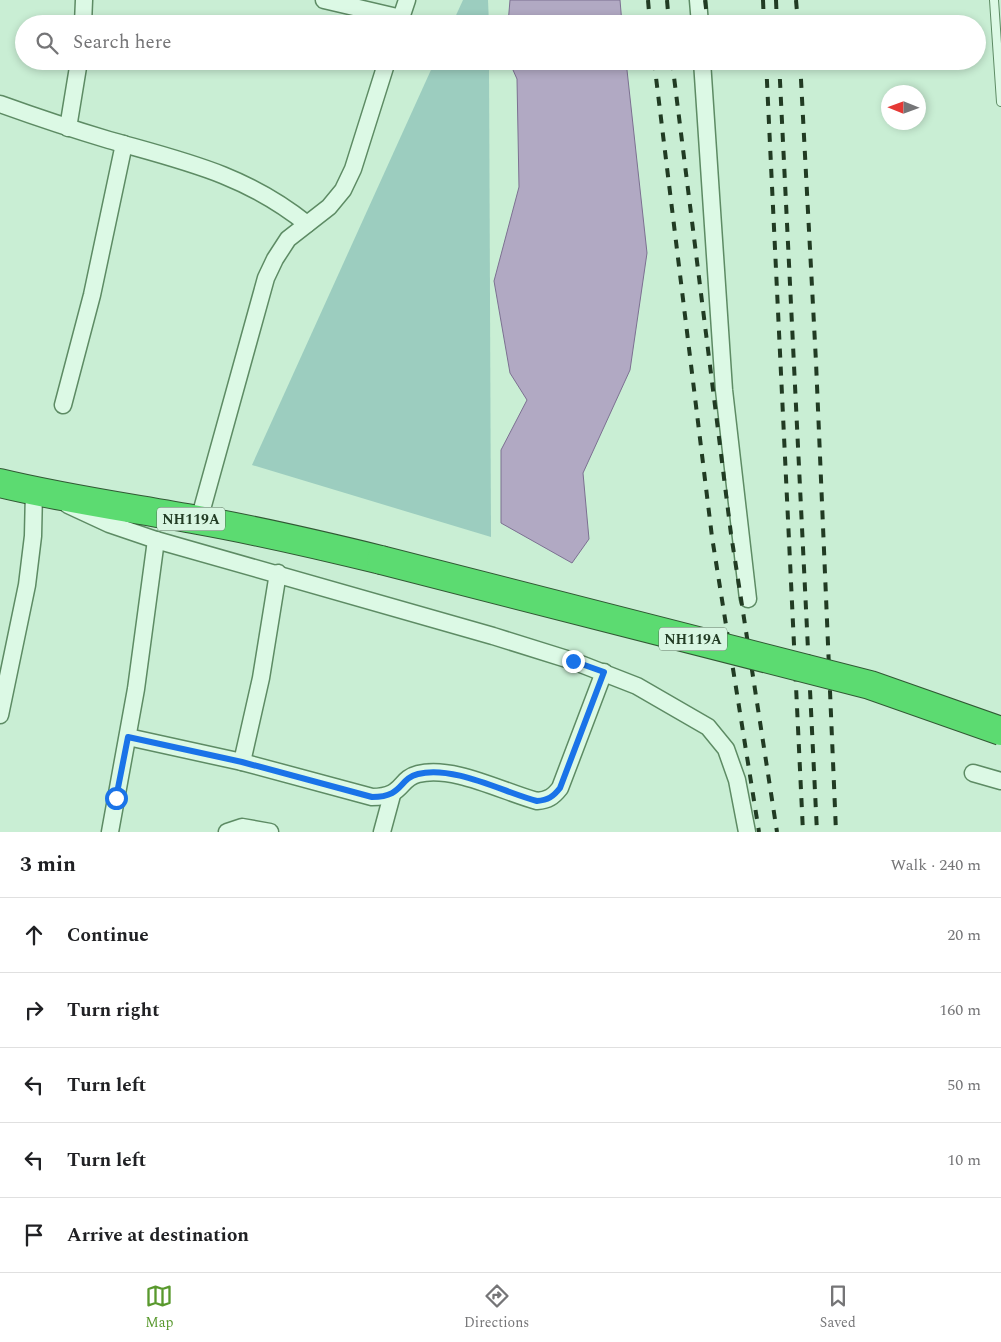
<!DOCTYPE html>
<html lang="en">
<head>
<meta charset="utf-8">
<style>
	body { margin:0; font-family:Spectral,serif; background:#f2f2f2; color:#202124 }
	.compass { position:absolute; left:881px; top:85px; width:45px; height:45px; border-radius:50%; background:#fff; box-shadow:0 2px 8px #0003; rotate:271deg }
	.stop { position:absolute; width:15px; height:15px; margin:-11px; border:4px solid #1a73e8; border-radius:50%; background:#fff }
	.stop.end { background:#1a73e8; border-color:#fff; box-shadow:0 1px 5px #0008 }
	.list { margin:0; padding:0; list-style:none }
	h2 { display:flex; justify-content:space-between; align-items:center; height:65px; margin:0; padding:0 20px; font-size:21px }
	h2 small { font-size:16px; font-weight:400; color:#757577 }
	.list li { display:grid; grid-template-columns:32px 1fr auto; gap:15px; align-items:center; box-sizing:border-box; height:75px; padding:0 20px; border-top:1px solid #e0e0e0 }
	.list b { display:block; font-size:19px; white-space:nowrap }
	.list em { font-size:16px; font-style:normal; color:#757577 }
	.icon { flex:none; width:28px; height:28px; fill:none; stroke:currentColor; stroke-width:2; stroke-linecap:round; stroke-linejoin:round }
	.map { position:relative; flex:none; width:1001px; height:832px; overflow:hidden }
	.search { position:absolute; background:#fff; box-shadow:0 2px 8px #0003; left:15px; right:15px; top:15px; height:55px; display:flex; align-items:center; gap:12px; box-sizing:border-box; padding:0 18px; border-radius:28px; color:#757577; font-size:19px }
	.sheet { height:440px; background:#fff }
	nav { display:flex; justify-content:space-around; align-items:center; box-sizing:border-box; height:70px; border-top:1px solid #e0e0e0; background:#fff; font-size:14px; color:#757577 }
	nav a { display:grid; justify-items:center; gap:2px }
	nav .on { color:#59992e }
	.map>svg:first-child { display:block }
	.park { fill:#9ccdbf }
	.water { fill:#b1a9c3; stroke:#7c7091 }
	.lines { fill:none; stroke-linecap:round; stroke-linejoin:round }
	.lane-casing { stroke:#5d8b64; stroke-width:10 }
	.street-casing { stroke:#5d8b64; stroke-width:19 }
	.highway-casing { stroke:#315934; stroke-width:30 }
	.lane { stroke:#dcf9e5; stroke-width:8 }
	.street { stroke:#dcf9e5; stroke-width:16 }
	.highway { stroke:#5cdb71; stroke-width:28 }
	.rail { stroke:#213b23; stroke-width:4; stroke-dasharray:9 9; stroke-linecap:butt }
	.highway-bridge-casing { stroke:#315934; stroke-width:30; stroke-linecap:butt }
	.highway-bridge { stroke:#5cdb71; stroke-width:28 }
	.route { stroke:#1a73e8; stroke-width:6 }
	.labels { text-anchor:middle; stroke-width:4; stroke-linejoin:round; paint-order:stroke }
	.shield { fill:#d8f6e2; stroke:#58735c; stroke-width:1 }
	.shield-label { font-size:14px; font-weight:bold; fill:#213b23 }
</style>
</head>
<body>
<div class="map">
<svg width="1001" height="832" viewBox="0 0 1001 832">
	<rect width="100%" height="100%" fill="#c9eed4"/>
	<!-- park -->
	<g class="park">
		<polygon points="463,0 488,0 489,24 452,24"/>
		<polygon points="435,61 489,61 491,537 252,465"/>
	</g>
	<!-- water -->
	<g class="water">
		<polygon points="510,0 620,0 622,24 508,24"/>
		<polygon points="509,61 626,61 647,253 630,370 583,473 589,539 572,563 501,523 501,450 527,400 510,373 494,281 519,187 517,79"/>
	</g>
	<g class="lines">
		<!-- lane casing -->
		<g class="lane-casing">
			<polyline id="lane" points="994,0 1001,102"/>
		</g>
		<!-- street casing -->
		<g class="street-casing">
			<g id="street">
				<polyline points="324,0 401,18"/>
				<polyline points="698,0 700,24"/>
				<polyline points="83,24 84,0"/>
				<polyline points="399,24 407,0"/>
				<polyline points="702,61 724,390 748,599"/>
				<path d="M0,104C36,117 72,129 109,140C183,161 245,174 307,224"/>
				<polyline points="68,128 79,61"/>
				<polyline points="63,405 92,295 124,144"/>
				<polyline points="68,505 109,524 156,540 493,636 573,661 637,686 708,727 726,749 737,780 747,832"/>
				<polyline points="199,520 266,278 275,259 288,239 329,207 343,190 353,169 387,61"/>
				<polyline points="0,715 27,585 33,536 34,491"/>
				<path d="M128,737L242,762L372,797C404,797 398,779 418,774C453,765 503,792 537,801C548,800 553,797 560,788L604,672"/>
				<polyline points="242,762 261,678 278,573"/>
				<polyline points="973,773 1001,781"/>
				<polyline points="110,832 136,689 156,540"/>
				<polyline points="227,832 242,827 270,832"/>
				<polyline points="382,832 392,795"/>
			</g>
		</g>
		<!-- highway casing -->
		<g class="highway-casing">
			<path id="highway" d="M0,483C66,499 132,508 198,520C259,531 320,545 381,560"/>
		</g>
		<!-- lane -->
		<use href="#lane" class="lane"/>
		<!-- street -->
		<use href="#street" class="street"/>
		<!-- highway -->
		<use href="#highway" class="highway"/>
		<!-- rail -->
		<g class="rail">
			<polyline points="648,0 650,24"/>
			<polyline points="667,0 669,24"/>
			<polyline points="705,0 708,24"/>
			<polyline points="763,0 764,24"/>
			<polyline points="776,0 777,24"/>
			<polyline points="796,0 798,24"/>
			<polyline points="654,61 712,537 759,832"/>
			<polyline points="672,61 731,534 777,832"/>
			<polyline points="714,61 715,67"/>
			<polyline points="766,61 803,832"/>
			<polyline points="779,61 817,832"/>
			<polyline points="800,61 816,362 836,832"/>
		</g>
		<!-- highway-bridge casing -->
		<g class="highway-bridge-casing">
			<polyline id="highway-bridge" points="381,560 870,685 1001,731"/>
		</g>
		<!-- highway-bridge -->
		<use href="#highway-bridge" class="highway-bridge"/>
	</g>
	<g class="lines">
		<!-- route -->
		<path class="route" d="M116,798L128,737L242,762L372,797C404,797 398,779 418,774C453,765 503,792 537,801C548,800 553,797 560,788L604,672L573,661"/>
	</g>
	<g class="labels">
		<!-- shield labels -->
		<g class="shield">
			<rect x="157" y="507.5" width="68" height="23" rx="4"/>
			<rect x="659" y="627.5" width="68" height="23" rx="4"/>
		</g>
		<g class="shield-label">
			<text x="191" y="524">NH119A</text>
			<text x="693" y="644">NH119A</text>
		</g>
	</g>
</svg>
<svg class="compass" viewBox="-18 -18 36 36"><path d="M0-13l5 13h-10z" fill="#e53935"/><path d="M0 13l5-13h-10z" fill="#757577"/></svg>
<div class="stop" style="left:116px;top:798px"></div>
<div class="stop end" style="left:573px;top:661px"></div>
<div class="search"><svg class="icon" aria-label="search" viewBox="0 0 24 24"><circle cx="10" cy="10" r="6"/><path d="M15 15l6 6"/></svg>Search here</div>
</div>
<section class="sheet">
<h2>3 min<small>Walk · 240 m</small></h2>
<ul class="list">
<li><svg class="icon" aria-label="ahead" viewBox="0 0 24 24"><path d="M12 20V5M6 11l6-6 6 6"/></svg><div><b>Continue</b></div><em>20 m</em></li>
<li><svg class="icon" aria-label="right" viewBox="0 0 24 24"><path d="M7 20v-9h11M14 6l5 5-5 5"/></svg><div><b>Turn right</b></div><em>160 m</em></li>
<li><svg class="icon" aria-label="left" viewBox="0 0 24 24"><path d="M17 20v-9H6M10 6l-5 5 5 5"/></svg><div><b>Turn left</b></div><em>50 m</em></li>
<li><svg class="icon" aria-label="left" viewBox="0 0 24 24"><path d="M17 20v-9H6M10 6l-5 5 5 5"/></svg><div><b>Turn left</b></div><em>10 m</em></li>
<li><svg class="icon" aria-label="arrive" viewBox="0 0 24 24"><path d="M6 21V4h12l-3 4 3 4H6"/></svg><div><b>Arrive at destination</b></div></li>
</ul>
</section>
<nav>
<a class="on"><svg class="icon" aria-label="map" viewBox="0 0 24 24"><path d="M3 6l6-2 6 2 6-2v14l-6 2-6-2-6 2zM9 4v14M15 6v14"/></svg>Map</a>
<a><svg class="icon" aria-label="directions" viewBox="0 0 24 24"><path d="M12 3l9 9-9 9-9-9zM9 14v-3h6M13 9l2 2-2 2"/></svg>Directions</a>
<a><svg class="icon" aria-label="saved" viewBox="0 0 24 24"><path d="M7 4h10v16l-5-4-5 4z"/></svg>Saved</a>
</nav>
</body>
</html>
